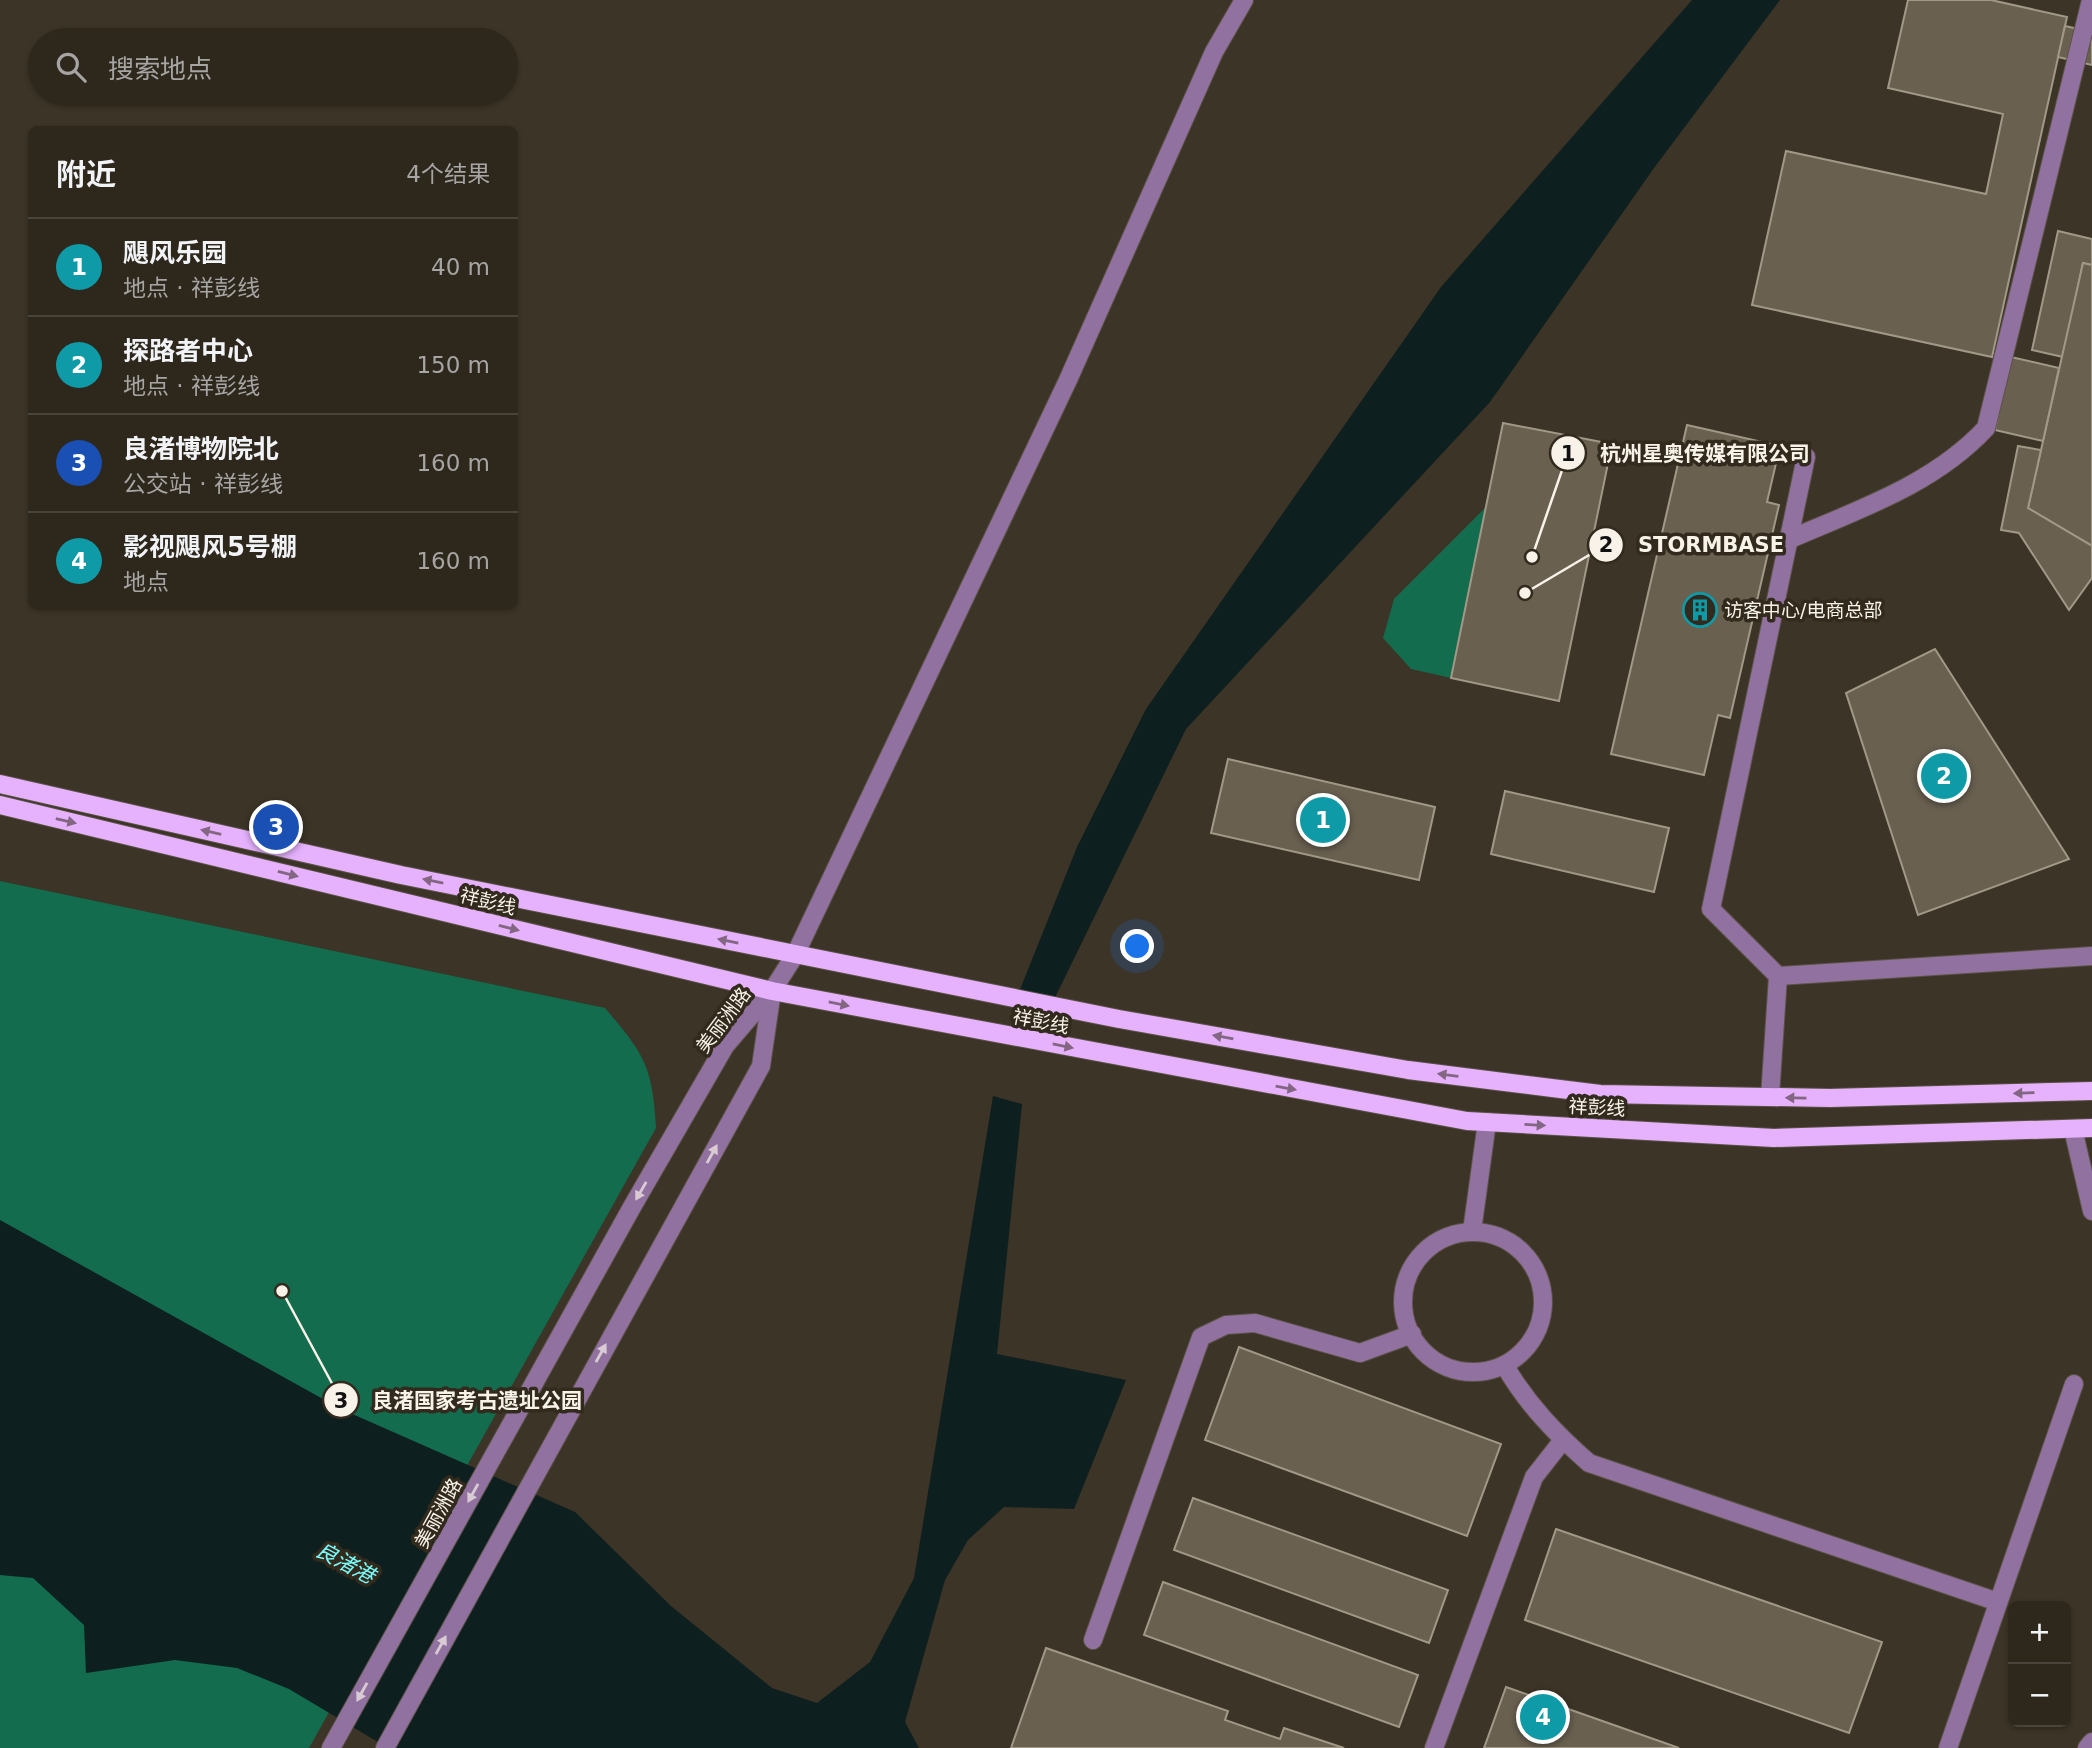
<!DOCTYPE html>
<html lang="zh">
<head>
<meta charset="utf-8">
<style>
	body { margin:0; font-family:"DejaVu Sans","Noto Sans SC",sans-serif; background:#393329; color:#f1f3f6 }
	.controls { position:absolute; right:21px; bottom:21px; display:grid; overflow:hidden; border-radius:10px; box-shadow:0 2px 5px #0004 }
	.controls button { width:63px; height:63px; display:grid; place-items:center; padding:0; border:0; border-bottom:2px solid #48443b; background:#2d271c; color:#f1f3f6; font:35px sans-serif }
	.you { position:absolute; left:1138px; top:947px; width:24px; height:24px; margin:-18px; border:5px solid #fff; border-radius:50%; background:#1a73e8; box-shadow:0 0 0 10px #1a73e833 }
	.badge { display:grid; place-items:center; width:46px; height:46px; border-radius:50%; background:#db2777; color:#fff; font-size:23px; font-weight:700 }
	.pin { position:absolute; translate:-50% -50%; border:4px solid #fff; box-shadow:0 2px 7px #0006 }
	.list { margin:0; padding:0; list-style:none }
	h2 { display:flex; justify-content:space-between; align-items:center; height:91px; margin:0; padding:0 28px; font-size:30px }
	h2 small { font-size:23px; font-weight:400; color:#a7a5a3 }
	.list li { display:grid; grid-template-columns:46px 1fr auto; gap:21px; align-items:center; box-sizing:border-box; height:98px; padding:0 28px; border-top:2px solid #48443b }
	.list b { display:block; font-size:26px; white-space:nowrap }
	.list p { margin:0; font-size:23px; white-space:nowrap; color:#a7a5a3 }
	.list em { font-size:23px; font-style:normal; color:#a7a5a3 }
	.icon { flex:none; width:38px; height:38px; fill:none; stroke:currentColor; stroke-width:2; stroke-linecap:round; stroke-linejoin:round }
	.map { position:relative; flex:none; width:2092px; height:1748px; overflow:hidden }
	.search { position:absolute; background:#2d271c; box-shadow:0 2px 5px #0004; left:28px; top:28px; width:490px; height:77px; display:flex; align-items:center; gap:18px; box-sizing:border-box; padding:0 24px; border-radius:38px; color:#a7a5a3; font-size:26px }
	.panel { position:absolute; background:#2d271c; box-shadow:0 2px 5px #0004; left:28px; top:126px; width:490px; height:483px; border-radius:10px }
	.map>svg:first-child { display:block }
	.green { fill:#136c4d }
	.water { fill:#0e1f1f }
	.building { fill:#696050; stroke:#a29887; stroke-width:2 }
	.lines { fill:none; stroke-linecap:round; stroke-linejoin:round }
	.minor-casing { stroke:#5a5245; stroke-width:20 }
	.major-casing { stroke:#5a5245; stroke-width:20 }
	.minor { stroke:#9171a0; stroke-width:18 }
	.major { stroke:#e6b2fe; stroke-width:18 }
	.oneway { fill:#836782 }
	.oneway2 { fill:#d9cbd3 }
	.labels { text-anchor:middle; stroke-width:7; stroke-linejoin:round; paint-order:stroke }
	.poi-label { font-size:19px; fill:#f8f2e9; stroke:#322a1c; text-anchor:start }
	.street-label { font-size:19px; fill:#f8f2e9; stroke:#322a1c }
	.water-label { font-size:21px; font-style:italic; fill:#7afcfc; stroke:#322a1c }
	.leader { fill:none; stroke:#f8f2e9; stroke-width:2.5 }
	.callout-dot { fill:#f8f2e9; stroke:#322a1c; stroke-width:2.5 }
	.mark-label { font-size:21px; text-anchor:middle; font-weight:bold; fill:#111 }
	.callout-label { font-size:21px; text-anchor:middle; font-weight:bold; fill:#f8f2e9; stroke:#322a1c; stroke-width:7; stroke-linejoin:round; paint-order:stroke }
</style>
</head>
<body>
<div class="map">
<svg width="2092" height="1748" viewBox="0 0 2092 1748">
	<rect width="100%" height="100%" fill="#3c3426"/>
	<!-- green -->
	<g class="green">
		<polygon points="1486,507 1451,678 1411,669 1383,638 1394,599"/>
		<path d="M0,881L605,1008C645,1055 652,1066 656,1128L309,1748H0Z"/>
	</g>
	<!-- water -->
	<g class="water">
		<polygon points="1692,0 1780,0 1654,168 1490,402 1186,729 1048,1012 1015,1002 1077,847 1146,709 1441,287"/>
		<polygon points="993,1096 1022,1104 997,1354 1126,1380 1074,1509 1004,1507 968,1540 945,1580 905,1722 919,1748 388,1748 289,1689 237,1668 175,1660 86,1673 84,1625 33,1578 0,1575 0,1220 341,1409 575,1512 671,1606 772,1688 817,1703 870,1662 914,1578"/>
	</g>
	<!-- building -->
	<g class="building">
		<polygon points="1908,0 1991,0 2067,17 1992,357 1752,305 1786,151 1986,194 2003,114 1888,88"/>
		<polygon points="2065,26 2092,32 2092,65 2058,57"/>
		<polygon points="2058,231 2092,239 2092,265 2083,263 2063,357 2032,350"/>
		<polygon points="2083,263 2092,265 2092,546 2028,508"/>
		<polygon points="2011,357 2059,368 2043,441 1995,430"/>
		<polygon points="1503,423 1612,444 1559,701 1451,678"/>
		<polygon points="1687,425 1780,446 1767,502 1779,505 1730,718 1718,715 1704,775 1611,754"/>
		<polygon points="2018,446 2041,450 2028,508 2092,546 2092,578 2069,610 2019,533 2001,530"/>
		<polygon points="1935,649 2069,859 1918,915 1846,693"/>
		<polygon points="1228,759 1435,807 1419,880 1211,833"/>
		<polygon points="1505,791 1669,828 1654,892 1491,854"/>
		<polygon points="1239,1347 1501,1444 1467,1536 1205,1440"/>
		<polygon points="1193,1498 1448,1590 1429,1643 1174,1550"/>
		<polygon points="1556,1529 1882,1642 1849,1733 1525,1620"/>
		<polygon points="1163,1582 1418,1675 1399,1727 1144,1635"/>
		<polygon points="1046,1648 1228,1711 1225,1720 1280,1739 1284,1728 1344,1748 1011,1748"/>
		<polygon points="1506,1687 1679,1748 1484,1748"/>
	</g>
	<g class="lines">
		<!-- minor casing -->
		<g class="minor-casing">
			<g id="minor">
				<polyline points="1806,457 1711,909 1778,976 2092,956"/>
				<path d="M1788,540C1857,510 1933,485 1986,428L2091,0"/>
				<polyline points="1770,1097 1778,976"/>
				<polyline points="2073,1129 2092,1211"/>
				<polyline points="1472,1231 1487,1122"/>
				<circle cx="1473" cy="1302" r="70"/>
				<path d="M1505,1366C1527,1404 1556,1434 1589,1463L1998,1602"/>
				<polyline points="1093,1640 1201,1337 1226,1325 1255,1323 1360,1353 1412,1334"/>
				<polyline points="331,1748 632,1207 725,1046 772,991 795,955 1068,380 1214,52 1244,0"/>
				<polyline points="385,1748 761,1066 772,991"/>
				<polyline points="1434,1748 1534,1477 1563,1440"/>
				<polyline points="1948,1748 2074,1384"/>
				<polyline points="2087,1748 2092,1742"/>
			</g>
		</g>
		<!-- major casing -->
		<g class="major-casing">
			<g id="major">
				<polyline points="0,784 401,875 1119,1019 1408,1070 1600,1094 1830,1098 2092,1091"/>
				<polyline points="0,805 772,991 1467,1121 1774,1138 2092,1128"/>
			</g>
		</g>
		<!-- minor -->
		<use href="#minor" class="minor"/>
		<!-- major -->
		<use href="#major" class="major"/>
	</g>
	<!-- one-way arrows -->
	<defs><path id="oneway-solid" d="M-6-.8H1V-3.2L6.5 0L1 3.2V.8H-6Z" transform="scale(1.75)"/></defs>
	<g class="oneway">
		<use href="#oneway-solid" transform="translate(66 821) rotate(13)"/>
		<use href="#oneway-solid" transform="translate(211 832) rotate(-167)"/>
		<use href="#oneway-solid" transform="translate(288 874) rotate(14)"/>
		<use href="#oneway-solid" transform="translate(433 881) rotate(-169)"/>
		<use href="#oneway-solid" transform="translate(509 928) rotate(14)"/>
		<use href="#oneway-solid" transform="translate(728 941) rotate(-169)"/>
		<use href="#oneway-solid" transform="translate(839 1004) rotate(11)"/>
		<use href="#oneway-solid" transform="translate(1223 1037) rotate(-170)"/>
		<use href="#oneway-solid" transform="translate(1063 1046) rotate(11)"/>
		<use href="#oneway-solid" transform="translate(1448 1075) rotate(-173)"/>
		<use href="#oneway-solid" transform="translate(1286 1088) rotate(10)"/>
		<use href="#oneway-solid" transform="translate(2024 1093) rotate(178)"/>
		<use href="#oneway-solid" transform="translate(1796 1098) rotate(-179)"/>
		<use href="#oneway-solid" transform="translate(1535 1125) rotate(3)"/>
	</g>
	<g class="oneway2">
		<use href="#oneway-solid" transform="translate(712 1154) rotate(-61)"/>
		<use href="#oneway-solid" transform="translate(641 1191) rotate(120)"/>
		<use href="#oneway-solid" transform="translate(601 1353) rotate(-61)"/>
		<use href="#oneway-solid" transform="translate(473 1493) rotate(119)"/>
		<use href="#oneway-solid" transform="translate(441 1645) rotate(-61)"/>
		<use href="#oneway-solid" transform="translate(362 1692) rotate(119)"/>
	</g>
	<!-- icons -->
	<defs>
		<g id="building-ring" transform="scale(1.75)"><circle r="9.5" fill="#322a1c" stroke="#0f9aa8" stroke-width="1.5"/><path d="M-4-6H4V6H1V3H-1V6H-4ZM-2.5-4.3h1.7v1.8h-1.7ZM.8-4.3h1.7v1.8H.8ZM-2.5-1h1.7V.8h-1.7ZM.8-1h1.7V.8H.8Z" fill="#0f9aa8"/></g>
	</defs>
	<g fill-rule="evenodd">
		<use href="#building-ring" x="1700" y="610"/>
	</g>
	<g class="labels">
		<!-- poi labels -->
		<g class="poi-label">
			<text x="1724" y="617">访客中心/电商总部</text>
		</g>
		<!-- street labels -->
		<g class="street-label">
			<text transform="translate(488 901) rotate(14)" y="7">祥彭线</text>
			<text transform="translate(723 1020) rotate(-53)" y="7">美丽洲路</text>
			<text transform="translate(1041 1021) rotate(11)" y="7">祥彭线</text>
			<text transform="translate(1597 1107) rotate(3)" y="7">祥彭线</text>
			<text transform="translate(438 1513) rotate(-61)" y="7">美丽洲路</text>
		</g>
		<!-- water labels -->
		<g class="water-label">
			<text transform="translate(345 1563) rotate(28)" y="7">良渚港</text>
		</g>
	</g>
	<!-- callouts -->
	<path class="leader" d="M1532 557L1568 453M1525 593L1606 545M282 1291L341 1400"/>
	<g class="callout-dot">
		<circle cx="1532" cy="557" r="7"/>
		<circle cx="1525" cy="593" r="7"/>
		<circle cx="282" cy="1291" r="7"/>
		<circle cx="1568" cy="453" r="18"/>
		<circle cx="1606" cy="545" r="18"/>
		<circle cx="341" cy="1400" r="18"/>
	</g>
	<g class="mark-label">
		<text x="1568" y="461">1</text>
		<text x="1606" y="552">2</text>
		<text x="341" y="1408">3</text>
	</g>
	<g class="callout-label">
		<text x="1705" y="461">杭州星奥传媒有限公司</text>
		<text x="1711" y="552">STORMBASE</text>
		<text x="477" y="1408">良渚国家考古遗址公园</text>
	</g>
</svg>
<div class="controls">
<button>+</button>
<button>−</button>
</div>
<div class="you"></div>
<div class="pin badge" style="left:1323px;top:820px;background:#0f9aa8">1</div>
<div class="pin badge" style="left:1944px;top:776px;background:#0f9aa8">2</div>
<div class="pin badge" style="left:276px;top:827px;background:#1a4fb4">3</div>
<div class="pin badge" style="left:1543px;top:1717px;background:#0f9aa8">4</div>
<div class="search"><svg class="icon" aria-label="search" viewBox="0 0 24 24"><circle cx="10" cy="10" r="6"/><path d="M15 15l6 6"/></svg>搜索地点</div>
<section class="panel">
<h2>附近<small>4个结果</small></h2>
<ul class="list">
<li><span class="badge" style="background:#0f9aa8">1</span><div><b>飓风乐园</b><p>地点 · 祥彭线</p></div><em>40 m</em></li>
<li><span class="badge" style="background:#0f9aa8">2</span><div><b>探路者中心</b><p>地点 · 祥彭线</p></div><em>150 m</em></li>
<li><span class="badge" style="background:#1a4fb4">3</span><div><b>良渚博物院北</b><p>公交站 · 祥彭线</p></div><em>160 m</em></li>
<li><span class="badge" style="background:#0f9aa8">4</span><div><b>影视飓风5号棚</b><p>地点</p></div><em>160 m</em></li>
</ul>
</section>
</div>
</body>
</html>
